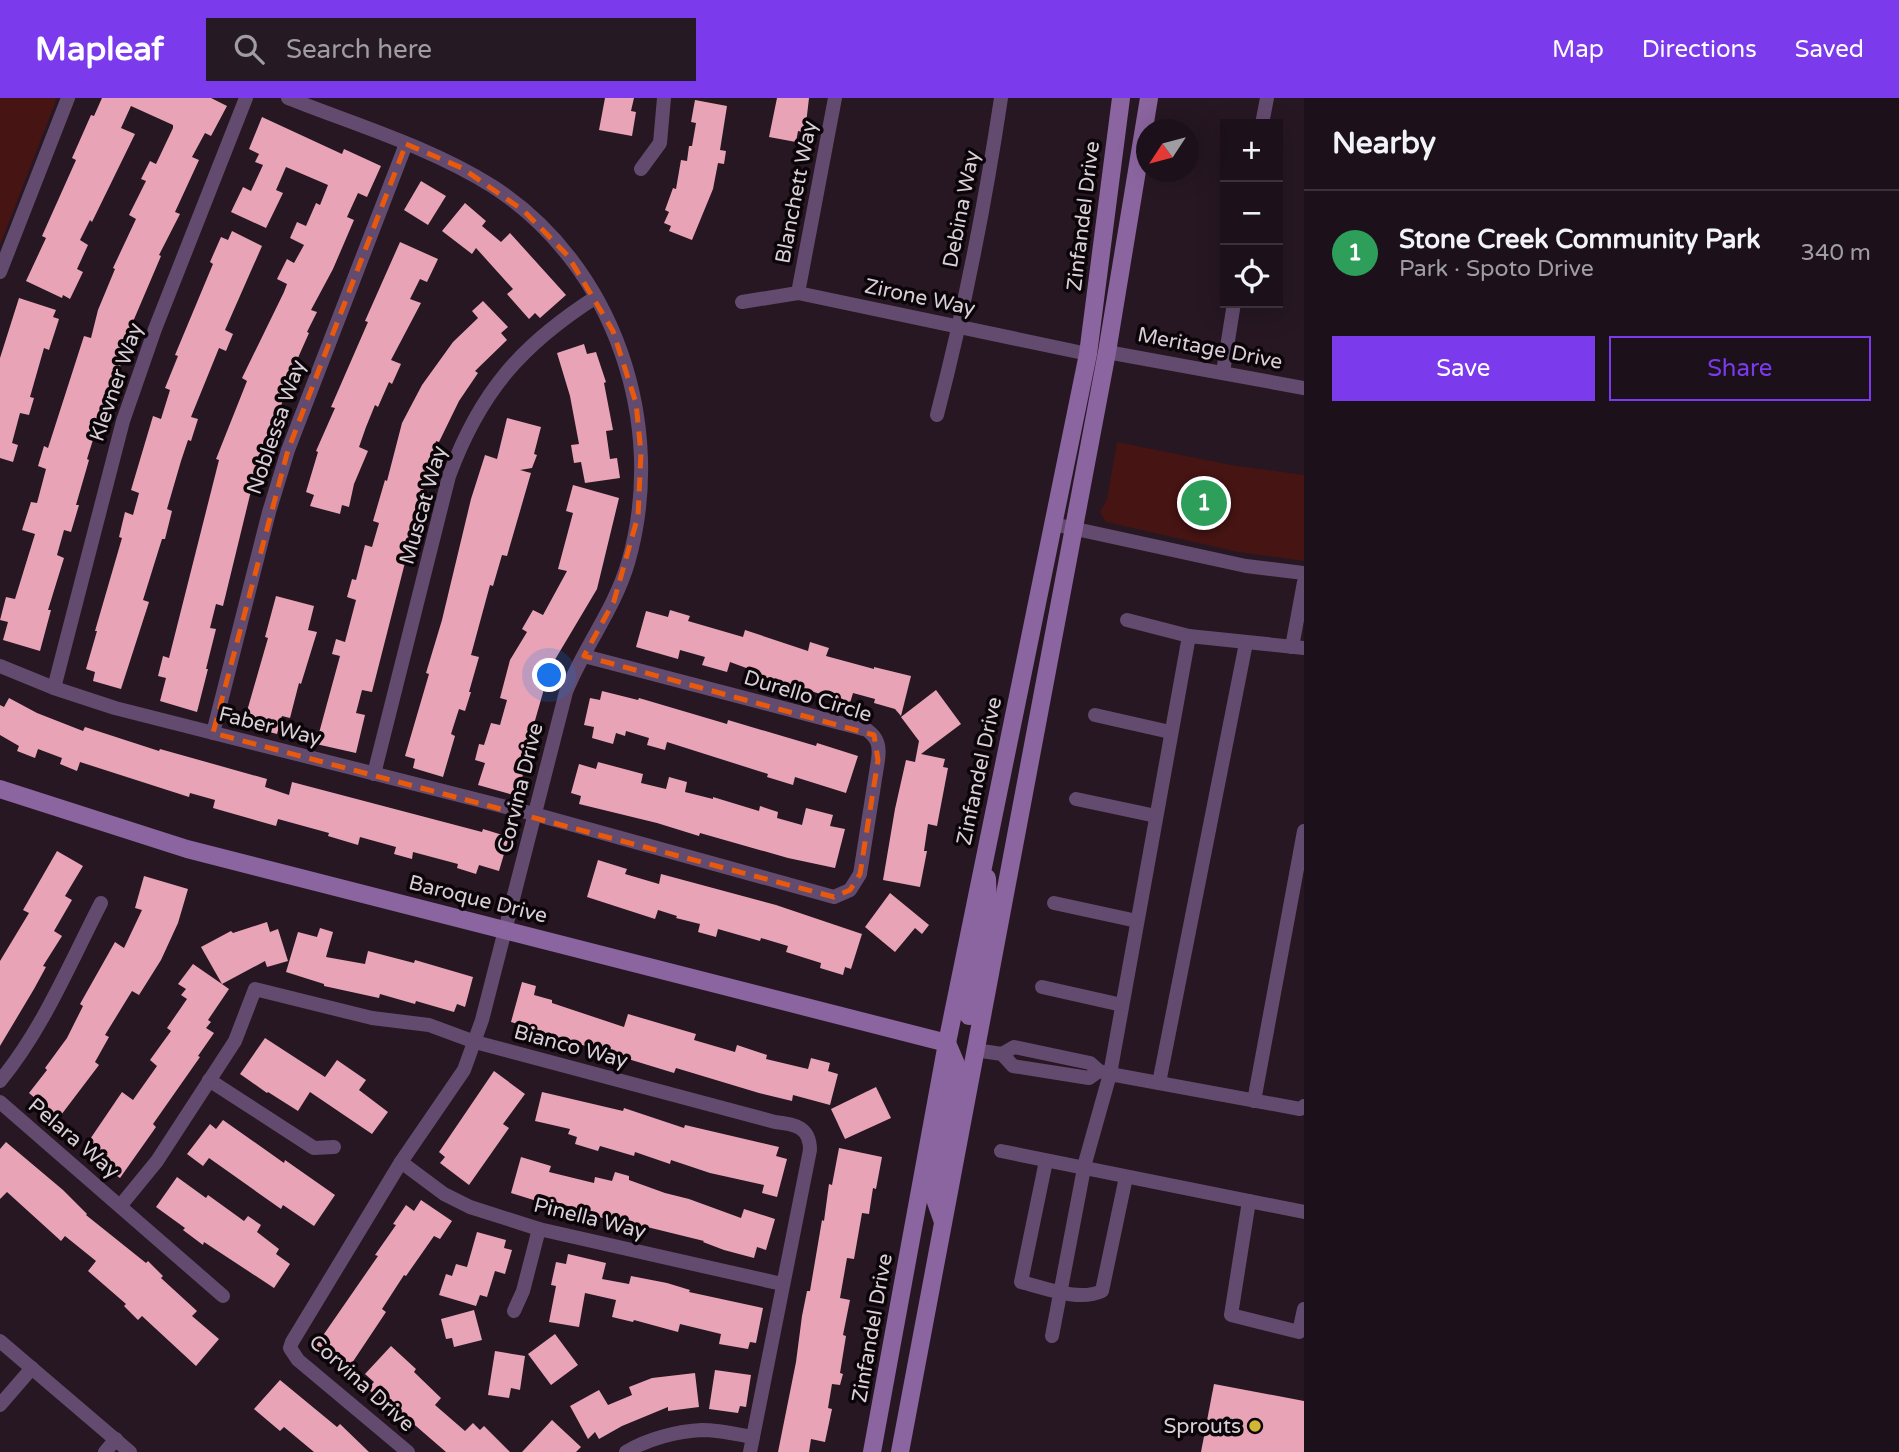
<!DOCTYPE html>
<html lang="en">
<head>
<meta charset="utf-8">
<style>
	body { margin:0; font-family:"Varela Round",sans-serif; background:#251a23; color:#f1f3f6 }
	.controls { position:absolute; right:21px; top:21px; display:grid; overflow:hidden; border-radius:0px; box-shadow:0 7px 28px #0002 }
	.controls button { width:63px; height:63px; display:grid; place-items:center; padding:0; border:0; border-bottom:2px solid #3a3139; background:#1c111a; color:#f1f3f6; font:35px sans-serif }
	.compass { position:absolute; left:1136px; top:21px; width:63px; height:63px; border-radius:50%; background:#1c111a; box-shadow:0 7px 28px #0002; rotate:234deg }
	.you { position:absolute; left:550px; top:578px; width:24px; height:24px; margin:-18px; border:5px solid #fff; border-radius:50%; background:#1a73e8; box-shadow:0 0 0 10px #1a73e833 }
	.badge { display:grid; place-items:center; width:46px; height:46px; border-radius:50%; background:#7c3aed; color:#fff; font-size:23px; font-weight:700 }
	.pin { position:absolute; translate:-50% -50%; border:4px solid #fff; box-shadow:0 2px 7px #0006 }
	.list { margin:0; padding:0; list-style:none }
	h2 { display:flex; justify-content:space-between; align-items:center; height:91px; margin:0; padding:0 28px; font-size:30px }
	h2 small { font-size:23px; font-weight:400; color:#a09da2 }
	.list li { display:grid; grid-template-columns:46px 1fr auto; gap:21px; align-items:center; box-sizing:border-box; height:126px; padding:0 28px; border-top:2px solid #3a3139 }
	.list b { display:block; font-size:26px; white-space:nowrap }
	.list p { margin:0; font-size:23px; white-space:nowrap; color:#a09da2 }
	.list em { font-size:23px; font-style:normal; color:#a09da2 }
	.actions { display:flex; gap:14px; padding:21px 28px }
	.actions a { flex:1; padding:16px 0; border:2px solid #7c3aed; border-radius:0px; text-align:center; font-size:24px; color:#7c3aed }
	.actions .main { background:#7c3aed; color:#fff }
	.icon { flex:none; width:38px; height:38px; fill:none; stroke:currentColor; stroke-width:2; stroke-linecap:round; stroke-linejoin:round }
	.map { position:relative; flex:none; width:1304px; height:1354px; overflow:hidden }
	header { display:flex; align-items:center; gap:42px; box-sizing:border-box; height:98px; padding:0 35px; background:#7c3aed; color:#fff }
	header strong { font-size:33px }
	nav { display:flex; gap:38px; margin-inline-start:auto; font-size:24px }
	.search { width:490px; height:63px; background:#251a23; display:flex; align-items:center; gap:18px; box-sizing:border-box; padding:0 24px; border-radius:0px; color:#a09da2; font-size:26px }
	main { display:flex }
	aside { flex:1; background:#1c111a }
	.map>svg:first-child { display:block }
	.green { fill:#451413 }
	.building { fill:#e8a4b6 }
	.lines { fill:none; stroke-linecap:round; stroke-linejoin:round }
	.street { stroke:#634b6f; stroke-width:14 }
	.secondary { stroke:#8b659f; stroke-width:18 }
	.marked { fill:none; stroke:#e8590c; stroke-width:5; stroke-dasharray:14 9; stroke-linejoin:round }
	.poi-dot { fill:#d3b635; stroke:#0b0509; stroke-width:2.5 }
	.labels { text-anchor:middle; stroke-width:7; stroke-linejoin:round; paint-order:stroke }
	.street-label { font-size:21px; fill:#d9cfd6; stroke:#0b0509 }
	.poi-label { font-size:21px; fill:#d9cfd6; stroke:#0b0509; text-anchor:end }
</style>
</head>
<body>
<header>
<strong>Mapleaf</strong>
<div class="search"><svg class="icon" aria-label="search" viewBox="0 0 24 24"><circle cx="10" cy="10" r="6"/><path d="M15 15l6 6"/></svg>Search here</div>
<nav><a>Map</a><a>Directions</a><a>Saved</a></nav>
</header>
<main>
<div class="map">
<svg width="1304" height="1354" viewBox="0 0 1304 1354">
	<rect width="100%" height="100%" fill="#261722"/>
	<!-- green -->
	<g class="green">
		<polygon points="0,0 57,0 0,147"/>
		<polygon points="1117,344 1231,367 1304,377 1304,463 1238,454 1106,424 1100,414 1107,401"/>
	</g>
	<!-- building -->
	<g class="building">
		<polygon points="102,0 211,0 227,8 211,38 205,35 192,59 199,62 175,114 180,116 159,157 161,158 132,226 120,269 116,268 87,361 89,362 76,407 79,407 71,434 64,432 57,457 64,460 48,512 51,512 40,553 3,542 8,524 0,522 6,499 15,501 35,436 22,432 31,404 37,405 46,371 38,368 44,348 48,350 84,238 91,240 98,212 115,171 113,170 136,121 129,117 146,83 141,81 150,63 156,66 173,30 173,27 131,8 121,30 135,36 92,124 90,122 80,142 88,147 77,171 83,174 70,201 63,197 62,200 26,183 46,140 42,138 76,62 72,60 91,17 94,18"/>
		<polygon points="605,0 634,0 631,13 636,14 632,38 599,32"/>
		<polygon points="777,0 809,0 806,26 803,34 798,33 796,44 769,39"/>
		<polygon points="695,2 727,8 720,52 726,53 724,66 718,65 713,91 692,142 669,133 671,128 664,125 669,114 665,112 673,90 676,91 681,62 687,63 689,48 692,48 696,25 691,24"/>
		<polygon points="262,19 342,56 344,51 381,68 367,99 358,95 347,119 354,122 333,171 311,212 317,214 307,234 309,235 297,262 299,263 261,357 265,359 250,397 223,508 216,506 210,530 216,531 206,571 208,571 197,614 160,603 166,580 158,578 163,558 169,560 219,362 216,361 247,283 242,280 284,194 287,186 277,181 287,161 294,165 304,147 290,140 297,124 306,128 316,105 320,107 328,87 286,69 276,92 283,95 266,130 231,114 243,89 251,93 263,67 255,64 259,56 249,51"/>
		<polygon points="421,83 446,98 428,127 404,112"/>
		<polygon points="465,105 486,123 482,128 501,144 510,135 566,197 540,220 535,215 529,221 507,196 513,191 476,150 472,156 442,133"/>
		<polygon points="232,133 262,148 225,232 233,236 226,253 219,250 191,319 198,321 191,343 188,342 181,363 167,411 172,413 165,441 162,441 143,502 149,504 121,591 93,583 95,574 86,571 97,533 95,533 122,440 119,439 125,414 133,417 139,395 131,392 153,318 161,321 170,292 165,290 178,258 175,257 213,166 210,164 221,139 228,142"/>
		<polygon points="400,144 438,161 427,184 420,181 410,201 421,205 391,262 401,266 392,286 389,284 378,309 375,307 366,329 359,349 368,353 354,386 349,409 342,407 340,416 310,408 314,397 306,394 318,354 316,353 335,310 331,309 368,224 365,223"/>
		<polygon points="19,200 56,212 53,219 59,221 49,252 44,250 30,299 34,300 29,317 20,315 12,345 18,347 13,364 0,360 0,260"/>
		<polygon points="483,203 508,229 501,235 507,242 475,273 478,275 459,303 439,344 436,343 372,594 362,592 356,615 365,617 356,655 316,646 340,558 332,556 336,541 345,544 356,502 347,499 352,481 356,482 365,447 372,449 379,425 373,423 385,382 387,383 402,325 422,287 453,244 478,220 472,213"/>
		<polygon points="584,246 587,256 596,254 606,284 604,285 613,332 606,333 610,361 617,360 620,380 585,385 581,364 574,365 571,347 579,346 570,298 557,255"/>
		<polygon points="507,320 541,329 534,356 537,357 532,370 520,372 531,375 507,458 502,457 493,488 490,487 471,557 479,559 469,594 471,594 465,613 459,611 451,636 455,638 443,679 413,670 415,661 405,658 429,576 426,575 442,522 471,401 485,357 497,361"/>
		<polygon points="573,387 619,400 597,491 550,570 522,668 525,669 517,698 478,687 485,665 475,662 479,646 484,647 491,625 500,627 507,602 500,600 510,562 527,534 522,531 533,512 543,517 567,473 558,471 573,415 566,413"/>
		<polygon points="276,498 314,508 308,532 317,534 301,586 299,585 290,620 282,618 277,636 243,627 268,540 265,539"/>
		<polygon points="670,512 690,518 688,523 743,539 745,532 808,553 810,544 829,550 826,558 874,571 874,569 911,578 901,618 895,611 874,605 875,601 853,595 850,605 791,587 771,582 770,584 747,577 749,571 730,564 727,574 702,567 705,559 680,552 678,561 636,549 646,513 668,519"/>
		<polygon points="936,592 961,626 921,656 945,661 943,669 948,670 937,728 928,726 924,753 927,753 920,789 883,782 895,711 906,662 915,664 919,643 901,619"/>
		<polygon points="602,593 638,602 639,600 727,626 728,622 816,648 817,645 858,658 846,695 795,679 793,687 767,679 768,676 667,644 665,652 647,647 649,640 626,633 625,638 616,635 613,646 592,640 594,629 584,627 590,600 600,602"/>
		<polygon points="9,600 37,615 83,633 85,629 159,653 160,651 267,681 265,689 289,697 292,684 482,734 483,731 509,739 499,773 479,767 476,776 457,770 458,766 413,754 412,761 394,756 396,749 360,739 358,747 328,738 329,735 278,721 276,728 213,710 215,702 190,695 189,699 80,664 77,673 60,666 62,660 38,651 35,660 17,653 19,648 0,637 0,607 4,609"/>
		<polygon points="598,664 643,676 641,685 666,691 669,679 687,684 685,694 713,701 713,699 759,713 760,708 778,714 777,720 802,727 806,710 833,717 830,728 845,731 835,770 788,760 700,735 699,738 657,725 579,706 581,698 571,695 579,666 596,671"/>
		<polygon points="57,753 83,768 65,798 72,802 54,833 62,838 43,868 46,869 34,891 0,948 0,863 29,815 23,812"/>
		<polygon points="598,762 627,771 625,776 659,786 661,776 776,807 862,836 851,871 845,869 843,877 820,870 821,865 786,854 788,848 761,840 760,843 718,831 716,839 698,834 700,826 676,820 677,818 658,812 655,821 587,799"/>
		<polygon points="144,778 188,791 178,825 161,862 139,897 132,893 105,937 109,939 95,964 99,967 55,1025 32,1007 36,1001 29,995 47,972 45,970 67,940 83,908 80,906 115,844 124,850 142,812 135,810"/>
		<polygon points="890,795 929,827 922,836 915,830 895,854 865,829"/>
		<polygon points="267,824 270,834 278,831 288,863 267,869 265,863 222,886 229,891 208,922 211,924 206,930 214,935 198,958 200,959 153,1026 156,1029 120,1080 82,1053 122,994 133,1002 157,968 150,962 171,933 167,930 187,901 181,897 186,891 178,886 193,866 222,886 201,849 231,833 233,835"/>
		<polygon points="320,830 333,834 326,859 365,866 368,853 414,865 415,862 473,879 465,909 457,906 454,914 416,903 415,906 380,896 379,900 324,888 324,886 286,874 298,834 317,839"/>
		<polygon points="522,884 536,888 534,897 552,902 552,905 624,929 628,916 696,936 694,942 735,954 737,947 767,957 766,961 808,971 811,960 830,965 828,973 838,976 830,1007 793,997 792,1003 759,995 676,970 674,975 566,942 565,946 519,935 521,927 511,924"/>
		<polygon points="265,940 325,979 337,962 366,982 359,992 388,1014 372,1036 310,994 298,1013 268,994 267,995 240,976"/>
		<polygon points="494,973 525,996 503,1026 509,1030 469,1087 440,1065 445,1059 439,1054"/>
		<polygon points="876,989 891,1020 845,1041 831,1011"/>
		<polygon points="542,994 623,1013 624,1010 684,1030 685,1027 779,1049 776,1058 787,1061 777,1099 762,1095 764,1087 710,1075 671,1062 670,1066 635,1054 634,1058 600,1048 598,1053 575,1046 577,1039 568,1036 570,1031 535,1023"/>
		<polygon points="223,1022 284,1065 285,1062 335,1097 314,1128 283,1107 281,1111 209,1060 203,1068 187,1056 210,1026 216,1031"/>
		<polygon points="6,1044 63,1092 87,1116 86,1117 146,1165 148,1163 163,1178 161,1180 197,1213 192,1218 219,1241 196,1268 142,1218 138,1222 124,1208 126,1206 88,1173 96,1163 65,1138 61,1143 7,1094 0,1101 0,1051"/>
		<polygon points="839,1050 882,1059 876,1091 873,1090 869,1116 862,1115 854,1161 847,1160 840,1200 850,1202 843,1237 846,1238 840,1275 843,1276 840,1287 832,1286 828,1310 832,1311 825,1344 811,1341 809,1354 778,1354 796,1264 802,1218 807,1193 810,1193 822,1122 824,1123 829,1086 832,1087"/>
		<polygon points="521,1059 551,1068 549,1074 594,1085 595,1079 612,1083 615,1074 629,1078 629,1082 665,1095 689,1101 741,1120 744,1111 775,1121 766,1152 757,1149 754,1160 724,1152 703,1144 704,1143 643,1128 642,1132 586,1115 587,1113 541,1101 540,1104 511,1095"/>
		<polygon points="177,1079 206,1100 208,1097 244,1123 248,1118 261,1127 257,1134 279,1151 276,1156 290,1166 274,1190 204,1144 203,1147 183,1132 185,1130 156,1109"/>
		<polygon points="421,1102 452,1123 440,1141 434,1138 406,1178 404,1177 382,1211 386,1214 348,1271 315,1249 378,1158 375,1157 396,1127 393,1126 406,1107 414,1113"/>
		<polygon points="477,1134 506,1142 504,1150 512,1152 505,1176 495,1173 487,1199 480,1197 476,1208 439,1197 446,1176 452,1178 456,1166 467,1169"/>
		<polygon points="568,1156 606,1165 602,1181 629,1186 631,1178 667,1185 690,1192 689,1194 763,1210 756,1245 750,1244 748,1251 719,1246 721,1236 680,1226 678,1234 634,1222 633,1224 612,1219 616,1202 585,1195 579,1229 549,1224 556,1188 551,1187 556,1164 566,1166"/>
		<polygon points="474,1212 482,1242 454,1249 452,1240 446,1241 441,1221"/>
		<polygon points="555,1236 578,1267 551,1287 528,1256"/>
		<polygon points="391,1248 416,1271 414,1274 441,1300 435,1307 465,1333 473,1325 480,1332 484,1328 510,1354 446,1354 387,1303 385,1306 368,1291 374,1284 365,1276"/>
		<polygon points="495,1253 525,1258 520,1292 511,1290 509,1300 488,1297"/>
		<polygon points="715,1272 751,1277 746,1309 740,1308 738,1315 709,1311"/>
		<polygon points="695,1275 699,1309 668,1313 668,1309 622,1328 599,1341 595,1334 588,1341 570,1308 599,1292 608,1307 632,1297 629,1289 652,1280"/>
		<polygon points="280,1282 337,1329 340,1326 369,1354 314,1354 284,1329 280,1333 254,1311"/>
		<polygon points="1214,1286 1304,1303 1304,1354 1201,1354"/>
		<polygon points="552,1322 581,1349 576,1354 522,1354"/>
	</g>
	<g class="lines">
		<!-- street -->
		<g class="street">
			<path d="M288,0C356,27 430,49 492,88C615,167 668,327 628,465C614,512 584,549 566,594L482,922L464,972L401,1064L292,1244L290,1250L298,1262L408,1354"/>
			<polyline points="1262,26 1267,0"/>
			<polyline points="641,71 660,45 664,0"/>
			<polyline points="0,174 68,0"/>
			<polyline points="798,195 835,0"/>
			<polyline points="742,204 798,195 1088,256"/>
			<polyline points="1107,254 1304,290"/>
			<polyline points="1223,274 1234,205"/>
			<path d="M937,317C964,213 985,107 1001,0"/>
			<polyline points="1053,426 1246,468 1304,475"/>
			<polyline points="1127,522 1189,538"/>
			<polyline points="1292,549 1304,484"/>
			<path d="M0,568L54,590L115,610L534,716L834,799L850,792L860,776L878,662C880,648 878,640 867,632L584,558"/>
			<polyline points="54,590 123,323 155,231 246,0"/>
			<polyline points="1095,617 1170,634"/>
			<polyline points="213,635 269,414 288,352 406,46"/>
			<path d="M374,676L449,378C480,294 521,247 596,199"/>
			<polyline points="1076,701 1156,718"/>
			<polyline points="1054,805 1137,823"/>
			<polyline points="1042,889 1122,907"/>
			<polyline points="975,952 1002,956 1013,968 1089,980 1099,973"/>
			<polyline points="1002,956 1014,949 1090,965 1099,973 1110,976 1300,1011 1304,1008"/>
			<polyline points="209,982 314,1050 334,1049"/>
			<path d="M0,983C43,931 70,865 101,805"/>
			<polyline points="1159,985 1246,545"/>
			<polyline points="1254,1003 1304,733"/>
			<polyline points="0,1004 223,1198"/>
			<polyline points="1001,1053 1304,1114"/>
			<path d="M1046,1063L1021,1184C1045,1190 1079,1204 1102,1193L1126,1079"/>
			<polyline points="401,1064 444,1096 470,1109 539,1131 782,1186"/>
			<polyline points="1249,1103 1231,1217 1299,1234 1304,1211"/>
			<path d="M121,1107L157,1063L235,943L255,891L372,920L429,927L475,944L775,1024C795,1026 810,1029 810,1052L750,1354"/>
			<polyline points="514,1213 523,1193 539,1131"/>
			<polyline points="1052,1238 1085,1065 1110,976 1189,538 1304,550"/>
			<polyline points="0,1243 130,1354"/>
			<polyline points="0,1307 32,1270"/>
			<polyline points="105,1354 116,1341"/>
			<path d="M626,1354C647,1341 678,1333 702,1332C718,1332 736,1336 753,1339"/>
		</g>
		<!-- secondary -->
		<g class="secondary">
			<polyline points="0,691 187,751 947,945"/>
			<polyline points="969,918 988,811 987,780"/>
			<polyline points="943,1124 935,1101 956,981 956,966 947,945"/>
			<polyline points="872,1354 947,945 1088,256 1121,0"/>
			<polyline points="900,1354 1107,254 1149,0"/>
		</g>
	</g>
	<!-- marked area -->
	<path class="marked" d="M406,46L462,70L524,113L568,158L613,233L636,305L641,355L638,418L614,503L584,558L874,637L878,662L860,776L850,792L834,799L213,635L288,352Z"/>
	<!-- markers -->
	<circle class="poi-dot" cx="1255" cy="1328" r="7"/>
	<g class="labels">
		<!-- street labels -->
		<g class="street-label">
			<text transform="translate(796 94) rotate(-79)" y="7">Blanchett Way</text>
			<text transform="translate(961 111) rotate(-79)" y="7">Debina Way</text>
			<text transform="translate(1083 118) rotate(-83)" y="7">Zinfandel Drive</text>
			<text transform="translate(920 199) rotate(12)" y="7">Zirone Way</text>
			<text transform="translate(1210 250) rotate(11)" y="7">Meritage Drive</text>
			<text transform="translate(116 284) rotate(-71)" y="7">Klevner Way</text>
			<text transform="translate(276 329) rotate(-71)" y="7">Noblessa Way</text>
			<text transform="translate(423 407) rotate(-74)" y="7">Muscat Way</text>
			<text transform="translate(808 598) rotate(17)" y="7">Durello Circle</text>
			<text transform="translate(270 628) rotate(14)" y="7">Faber Way</text>
			<text transform="translate(979 673) rotate(-78)" y="7">Zinfandel Drive</text>
			<text transform="translate(520 690) rotate(-76)" y="7">Corvina Drive</text>
			<text transform="translate(478 801) rotate(14)" y="7">Baroque Drive</text>
			<text transform="translate(571 948) rotate(15)" y="7">Bianco Way</text>
			<text transform="translate(74 1040) rotate(40)" y="7">Pelara Way</text>
			<text transform="translate(590 1120) rotate(14)" y="7">Pinella Way</text>
			<text transform="translate(872 1230) rotate(-80)" y="7">Zinfandel Drive</text>
			<text transform="translate(362 1285) rotate(42)" y="7">Corvina Drive</text>
		</g>
		<!-- poi labels -->
		<g class="poi-label">
			<text x="1241" y="1335">Sprouts</text>
		</g>
	</g>
</svg>
<div class="controls">
<button>+</button>
<button>−</button>
<button><svg class="icon" aria-label="locate" viewBox="0 0 24 24"><circle cx="12" cy="12" r="6"/><path d="M12 2v4M12 18v4M2 12h4M18 12h4"/></svg></button>
</div>
<svg class="compass" viewBox="-18 -18 36 36"><path d="M0-13l5 13h-10z" fill="#e53935"/><path d="M0 13l5-13h-10z" fill="#a09da2"/></svg>
<div class="you"></div>
<div class="pin badge" style="left:1204px;top:405px;background:#2e9e5b">1</div>
</div>
<aside>
<h2>Nearby<small></small></h2>
<ul class="list">
<li><span class="badge" style="background:#2e9e5b">1</span><div><b>Stone Creek Community Park</b><p>Park · Spoto Drive</p></div><em>340 m</em></li>
</ul>
<div class="actions"><a class="main">Save</a><a>Share</a></div>
</aside>
</main>
</body>
</html>
